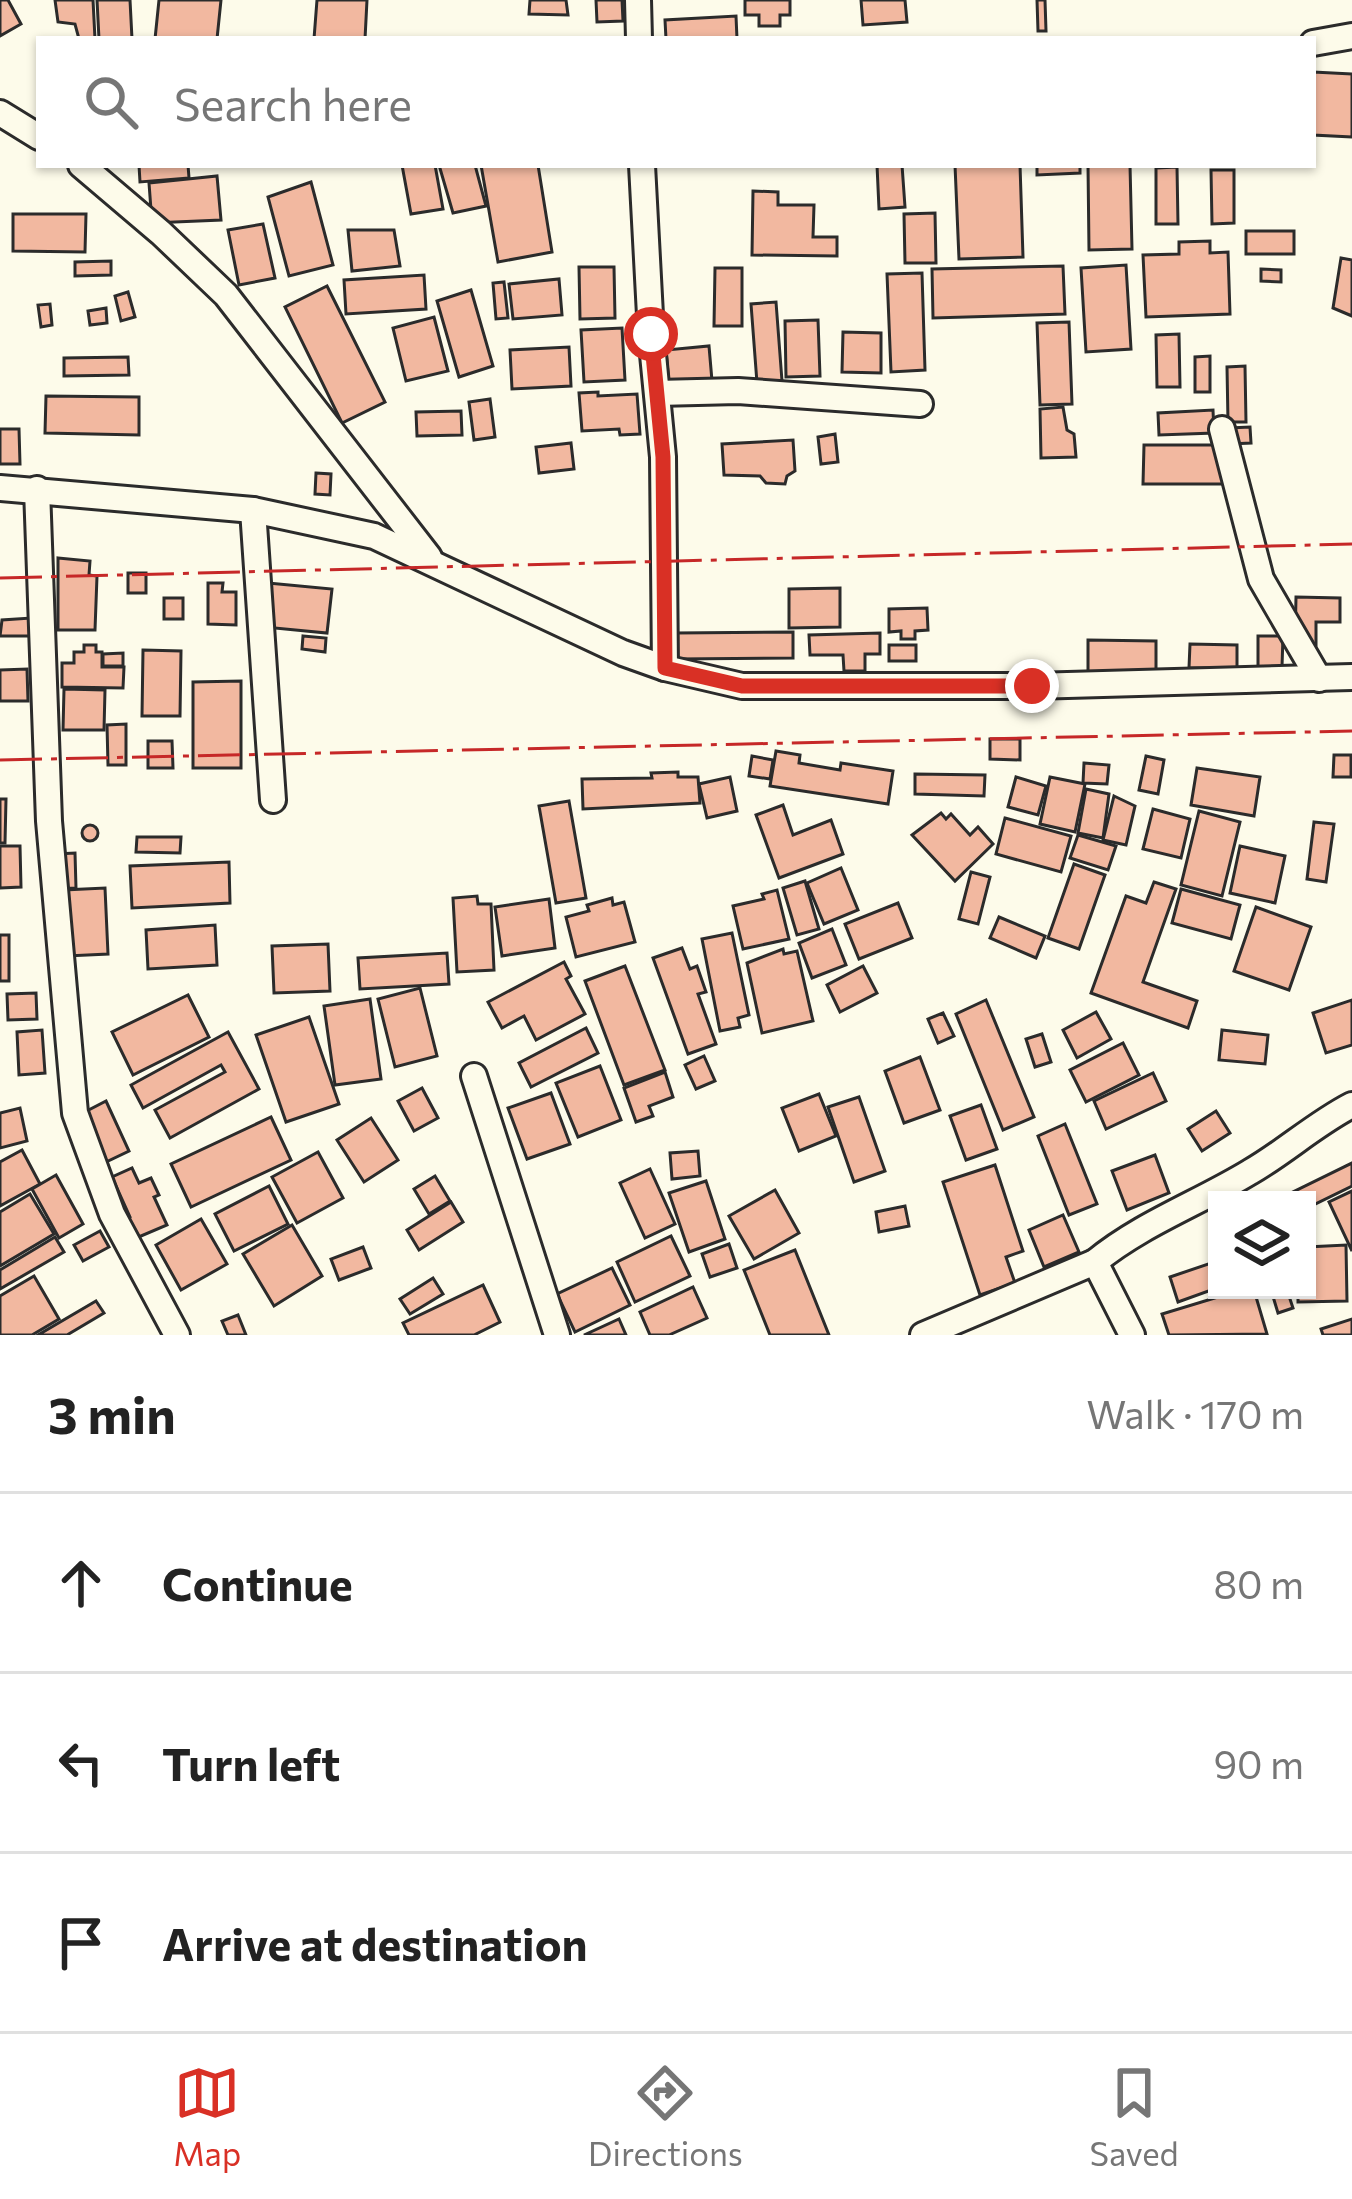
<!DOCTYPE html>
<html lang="en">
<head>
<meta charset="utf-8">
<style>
	body { margin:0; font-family:Commissioner,sans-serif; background:#f6f6f6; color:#222 }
	.controls { position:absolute; right:36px; bottom:36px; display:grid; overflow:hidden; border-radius:0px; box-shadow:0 3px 9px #0004 }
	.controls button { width:108px; height:108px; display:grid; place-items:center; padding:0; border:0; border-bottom:3px solid #e0e0e0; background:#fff; color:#222; font:60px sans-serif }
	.stop { position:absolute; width:36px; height:36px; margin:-27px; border:9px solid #d93025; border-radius:50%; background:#fff }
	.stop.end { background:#d93025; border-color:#fff; box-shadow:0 3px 12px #0008 }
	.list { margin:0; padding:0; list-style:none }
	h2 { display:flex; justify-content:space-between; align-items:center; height:156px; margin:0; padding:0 48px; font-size:51px }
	h2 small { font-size:39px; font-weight:400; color:#767676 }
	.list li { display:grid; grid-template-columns:78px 1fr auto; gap:36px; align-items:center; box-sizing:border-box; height:180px; padding:0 48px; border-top:3px solid #e0e0e0 }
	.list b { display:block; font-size:45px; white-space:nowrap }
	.list em { font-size:39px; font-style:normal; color:#767676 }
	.icon { flex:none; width:66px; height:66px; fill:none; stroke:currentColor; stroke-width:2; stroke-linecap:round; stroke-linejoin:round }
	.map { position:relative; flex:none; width:1352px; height:1335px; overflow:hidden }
	.search { position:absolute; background:#fff; box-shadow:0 3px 9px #0004; left:36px; right:36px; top:36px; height:132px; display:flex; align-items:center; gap:30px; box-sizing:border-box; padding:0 42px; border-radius:0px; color:#767676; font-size:45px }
	.sheet { height:696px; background:#fff }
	nav { display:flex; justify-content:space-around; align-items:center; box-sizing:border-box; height:168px; border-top:3px solid #e0e0e0; background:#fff; font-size:33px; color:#767676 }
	nav a { display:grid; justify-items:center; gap:6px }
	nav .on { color:#d93025 }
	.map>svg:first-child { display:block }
	.building { fill:#f2b8a0; stroke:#2b2b2b; stroke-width:3 }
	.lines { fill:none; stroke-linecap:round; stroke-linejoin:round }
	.street-casing { stroke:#2b2b2b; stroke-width:30 }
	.street { stroke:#fdfbea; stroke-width:24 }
	.power { stroke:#c62828; stroke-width:3; stroke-dasharray:42 9 6 9; stroke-linecap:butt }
	.route { stroke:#d93025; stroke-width:15 }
</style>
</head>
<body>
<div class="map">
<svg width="1352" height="1335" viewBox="0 0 1352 1335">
	<rect width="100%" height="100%" fill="#fdfbea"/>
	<!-- building -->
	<g class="building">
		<polygon points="0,0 8,0 21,24 0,36"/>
		<polygon points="55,0 93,0 95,39 79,39 75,24 58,22"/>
		<polygon points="97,0 130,0 132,39 99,39"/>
		<polygon points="159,0 221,0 217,39 155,39"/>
		<polygon points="317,0 367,0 365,39 314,39"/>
		<polygon points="530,0 566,0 568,15 529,14"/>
		<polygon points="596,0 622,0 623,21 597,22"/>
		<polygon points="745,0 790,0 790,15 780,15 780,26 759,26 759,15 745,15"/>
		<polygon points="861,0 905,0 907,22 863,25"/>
		<polygon points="1037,0 1045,0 1046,31 1038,31"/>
		<polygon points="736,16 737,39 666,39 665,20"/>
		<polygon points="1313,72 1352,74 1352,137 1313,135"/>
		<polygon points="139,165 188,165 189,178 140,182"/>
		<polygon points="402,165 435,165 443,209 411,214"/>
		<polygon points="439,165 475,165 486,206 453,213"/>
		<polygon points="481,165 538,165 552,252 498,262"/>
		<polygon points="877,165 902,165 905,207 879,209"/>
		<polygon points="955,165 1020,165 1023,257 959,259"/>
		<polygon points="1037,165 1080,165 1080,173 1037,175"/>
		<polygon points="1088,165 1130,165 1132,249 1089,250"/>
		<polygon points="1177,167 1178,224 1156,224 1156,168"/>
		<polygon points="1211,170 1234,170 1234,223 1212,224"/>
		<polygon points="217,176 221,220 152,223 149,183"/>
		<polygon points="311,182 333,265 289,276 268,197"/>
		<polygon points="753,191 778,192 778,205 814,205 813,237 837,237 837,256 752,255"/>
		<polygon points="935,213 936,263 905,263 904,214"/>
		<polygon points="13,214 86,214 85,252 13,251"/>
		<polygon points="263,224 275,278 239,285 228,230"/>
		<polygon points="348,230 394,230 400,266 352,271"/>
		<rect x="1246" y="231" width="48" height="23"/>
		<polygon points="1210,241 1210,253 1228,252 1230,314 1146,317 1143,255 1179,254 1179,242"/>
		<polygon points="1341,258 1352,260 1352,316 1333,308"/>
		<polygon points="111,261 111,275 75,276 75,262"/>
		<polygon points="1126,265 1131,349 1086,352 1081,268"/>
		<polygon points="1063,266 1065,314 933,318 932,269"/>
		<polygon points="579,267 614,267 615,318 580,319"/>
		<polygon points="715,268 742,268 742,326 714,326"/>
		<polygon points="1261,269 1281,270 1281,282 1261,281"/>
		<polygon points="922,273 925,370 891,372 887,274"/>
		<polygon points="424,275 426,309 346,314 344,280"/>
		<polygon points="559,279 562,315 513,319 509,284"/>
		<polygon points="504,282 508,318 496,319 493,283"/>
		<polygon points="327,286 385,402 342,423 285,307"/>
		<polygon points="471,290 493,366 459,377 437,301"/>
		<polygon points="128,292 135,317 121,321 115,296"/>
		<polygon points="776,302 782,381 757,383 751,304"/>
		<polygon points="50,304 52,325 41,327 38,305"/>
		<polygon points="106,308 107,323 90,325 88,311"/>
		<polygon points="434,317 448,371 406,381 393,328"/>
		<polygon points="818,320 820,376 786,377 785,321"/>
		<polygon points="1069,322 1072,404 1040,405 1037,323"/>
		<polygon points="622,328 625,380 584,382 581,330"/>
		<polygon points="843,332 881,333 881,373 842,372"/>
		<polygon points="1179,334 1180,387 1157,387 1156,335"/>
		<polygon points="709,346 712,381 669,385 666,350"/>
		<polygon points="569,347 571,386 512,389 510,350"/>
		<polygon points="1210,356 1210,392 1195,392 1195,357"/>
		<polygon points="128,357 129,375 64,376 64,358"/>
		<polygon points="1245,366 1246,422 1228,422 1227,367"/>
		<polygon points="598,392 598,396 637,394 640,434 620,435 619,429 582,431 579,393"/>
		<polygon points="46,396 139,397 139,435 45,433"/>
		<polygon points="490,399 495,437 474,440 469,402"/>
		<polygon points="1063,407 1067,430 1074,434 1076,457 1041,458 1040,409"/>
		<polygon points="1213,410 1214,433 1159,435 1158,413"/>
		<polygon points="461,411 462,435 417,436 416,412"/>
		<polygon points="1250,427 1251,443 1230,444 1229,428"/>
		<polygon points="0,429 19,429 20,464 0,464"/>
		<polygon points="835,434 838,462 821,464 818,437"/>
		<polygon points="793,440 795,471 787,476 785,484 766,483 760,476 724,475 722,444"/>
		<polygon points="571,443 574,469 539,473 536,447"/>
		<polygon points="1144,445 1224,445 1224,484 1143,484"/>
		<polygon points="316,473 331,474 330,495 315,494"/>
		<polygon points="58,558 90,561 89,575 97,576 95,630 58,630"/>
		<rect x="128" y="573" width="18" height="20"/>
		<polygon points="208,583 223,583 222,592 236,592 236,625 208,624"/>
		<polygon points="268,583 332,589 327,633 264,627"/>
		<polygon points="840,588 840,627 789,628 789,589"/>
		<polygon points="1296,597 1340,598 1340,622 1316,622 1316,645 1295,644"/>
		<rect x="164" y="598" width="19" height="21"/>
		<polygon points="927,608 928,630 915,631 915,639 901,639 901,631 889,632 889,609"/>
		<polygon points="31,618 32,636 0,636 2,620"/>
		<polygon points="793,632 793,658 676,659 676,633"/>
		<polygon points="880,633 880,654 865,654 865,671 844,671 843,655 810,655 809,635"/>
		<polygon points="303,636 326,638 325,652 302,649"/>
		<polygon points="1258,636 1283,636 1282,667 1258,667"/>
		<polygon points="1088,640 1156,641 1156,674 1088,673"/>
		<polygon points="1190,644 1237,645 1237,668 1189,668"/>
		<polygon points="84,645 96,645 96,652 102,652 102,667 124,667 123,688 62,687 62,663 74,663 74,652 84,652"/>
		<rect x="889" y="645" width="27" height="16"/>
		<polygon points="143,650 181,651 180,716 142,716"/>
		<polygon points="123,653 123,666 103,666 103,654"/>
		<polygon points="27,669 28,701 0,701 0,670"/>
		<polygon points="241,681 241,768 193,768 193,682"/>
		<polygon points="64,689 105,690 104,730 63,730"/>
		<polygon points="126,724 126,765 108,765 107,725"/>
		<polygon points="990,739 1020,739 1020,760 990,759"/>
		<polygon points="148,741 172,741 173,768 148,768"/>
		<polygon points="776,751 800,755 799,763 840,770 841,763 893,771 888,804 770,786"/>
		<polygon points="1334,755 1351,755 1351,777 1333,777"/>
		<polygon points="752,756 773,760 770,779 749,776"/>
		<polygon points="1146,756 1164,760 1158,794 1139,790"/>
		<polygon points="1084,763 1109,765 1107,784 1083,783"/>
		<polygon points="1197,768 1260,777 1254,816 1191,805"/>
		<polygon points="678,772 678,777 698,777 700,803 583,809 582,779 652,778 651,773"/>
		<polygon points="915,774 985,775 984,796 915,794"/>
		<polygon points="730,777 737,811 707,818 699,784"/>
		<polygon points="1016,777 1046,786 1038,815 1008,807"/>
		<polygon points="1050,777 1085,784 1075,832 1040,824"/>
		<polygon points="1086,789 1109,794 1103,838 1078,833"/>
		<polygon points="1114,796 1135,806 1126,845 1103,840"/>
		<polygon points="0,799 6,799 5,843 0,843"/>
		<polygon points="569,801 586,898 556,903 539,806"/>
		<polygon points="783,805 793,835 831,820 843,854 779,878 756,815"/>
		<polygon points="1153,809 1190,819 1181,858 1143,849"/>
		<polygon points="1199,811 1240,822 1222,896 1181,885"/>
		<polygon points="941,813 946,819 951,814 970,835 978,827 993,844 955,881 912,835"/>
		<polygon points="1005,818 1071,836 1061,872 996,854"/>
		<polygon points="1314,822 1334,824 1326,882 1307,879"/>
		<circle cx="90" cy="833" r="8"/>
		<polygon points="1078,835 1116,846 1108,870 1070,858"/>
		<polygon points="137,837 181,837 180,853 136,852"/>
		<polygon points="0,846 20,846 21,887 0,888"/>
		<polygon points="1240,846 1285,856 1275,903 1230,893"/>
		<polygon points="75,853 76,888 57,889 56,854"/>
		<polygon points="229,862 230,903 132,908 130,866"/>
		<polygon points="1074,864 1105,875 1079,949 1048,938"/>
		<polygon points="841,868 858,910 824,924 807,883"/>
		<polygon points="971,872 990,877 978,924 959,919"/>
		<polygon points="805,881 819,929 797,935 783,888"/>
		<polygon points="1154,882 1176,889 1143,982 1197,1001 1188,1028 1091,993 1126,896 1146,903"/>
		<polygon points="105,888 108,954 67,956 64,890"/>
		<polygon points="1181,889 1240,905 1231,939 1172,923"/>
		<polygon points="777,890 789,939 743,949 733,906 764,899 762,894"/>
		<polygon points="477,896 478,904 491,904 494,970 457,972 453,898"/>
		<polygon points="612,898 613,905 624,902 635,942 576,957 566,917 589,911 587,905"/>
		<polygon points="549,899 555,948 502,956 495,907"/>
		<polygon points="898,903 912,938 859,959 845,924"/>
		<polygon points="1256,907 1311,927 1289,990 1234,971"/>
		<polygon points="999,917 1045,936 1036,958 990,938"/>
		<polygon points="215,925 217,965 148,969 146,930"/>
		<polygon points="832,929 846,965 812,978 799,943"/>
		<polygon points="732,933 749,1015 738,1018 740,1027 720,1031 702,939"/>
		<rect x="0" y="935" width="9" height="46"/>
		<polygon points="328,944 330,991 274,993 272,946"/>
		<polygon points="682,948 690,969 697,966 706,992 698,994 716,1044 688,1054 653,958"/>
		<polygon points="783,949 784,954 797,951 813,1021 762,1033 747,963"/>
		<polygon points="447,953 449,984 360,989 358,958"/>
		<polygon points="564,962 571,976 566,979 585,1014 536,1040 524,1016 502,1028 488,1002"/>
		<polygon points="625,966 665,1070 624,1085 585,981"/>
		<polygon points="863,966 877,993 840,1012 827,985"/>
		<polygon points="420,988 437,1056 395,1067 378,999"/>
		<polygon points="36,993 37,1019 8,1020 7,994"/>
		<polygon points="188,995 209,1037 133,1075 112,1032"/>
		<polygon points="370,999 381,1079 335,1085 324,1006"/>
		<polygon points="986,1000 1034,1117 1003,1130 956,1014"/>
		<polygon points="1352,1000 1352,1045 1326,1053 1313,1013"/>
		<polygon points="1096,1012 1111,1039 1077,1058 1063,1030"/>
		<polygon points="943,1013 954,1036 938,1043 928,1019"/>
		<polygon points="309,1017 339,1104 286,1122 256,1035"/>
		<polygon points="586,1028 598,1053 531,1087 519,1063"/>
		<polygon points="42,1030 45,1073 19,1075 17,1032"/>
		<polygon points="1222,1030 1268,1035 1265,1064 1219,1060"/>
		<polygon points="228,1032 259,1089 170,1138 155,1110 225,1072 221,1065 143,1108 131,1085"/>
		<polygon points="1042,1034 1051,1062 1035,1067 1026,1039"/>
		<polygon points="1123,1043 1139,1075 1086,1102 1070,1070"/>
		<polygon points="704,1056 715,1081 696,1089 685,1065"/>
		<polygon points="920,1057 940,1110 904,1123 885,1071"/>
		<polygon points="600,1066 621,1120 578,1137 556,1083"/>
		<polygon points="665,1072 673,1097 649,1106 653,1116 636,1122 624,1088"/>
		<polygon points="1153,1073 1166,1101 1106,1129 1094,1101"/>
		<polygon points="422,1088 438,1118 414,1131 398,1101"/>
		<polygon points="551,1093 570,1144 527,1159 508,1108"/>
		<polygon points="819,1094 836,1136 799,1151 782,1108"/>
		<polygon points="859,1097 885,1171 854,1182 828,1107"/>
		<polygon points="106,1101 129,1151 106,1162 83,1113"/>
		<polygon points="981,1105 997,1149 966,1160 950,1116"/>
		<polygon points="20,1108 27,1141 0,1148 0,1113"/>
		<polygon points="1216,1111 1230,1133 1202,1151 1188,1129"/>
		<polygon points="271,1117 291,1160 191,1207 171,1164"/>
		<polygon points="371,1118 398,1160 364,1182 337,1140"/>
		<polygon points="1065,1124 1097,1204 1069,1215 1038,1136"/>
		<polygon points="22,1150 40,1184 0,1206 0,1162"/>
		<polygon points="698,1151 700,1176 672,1179 670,1153"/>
		<polygon points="318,1152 343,1198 297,1223 272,1177"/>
		<polygon points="1155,1155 1169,1193 1127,1210 1112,1171"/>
		<polygon points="1352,1163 1352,1186 1307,1208 1307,1200 1295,1200 1291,1193"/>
		<polygon points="995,1165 1023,1251 1006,1257 1015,1283 980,1295 943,1182"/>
		<polygon points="132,1168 139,1183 151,1178 159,1195 154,1197 167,1225 134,1239 126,1220 130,1217 112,1177"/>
		<polygon points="650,1169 675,1224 645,1238 620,1183"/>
		<polygon points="56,1175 83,1224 59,1238 32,1189"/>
		<polygon points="435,1176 450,1201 429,1214 414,1189"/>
		<polygon points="706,1181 725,1239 689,1252 669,1193"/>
		<polygon points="269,1186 288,1224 234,1251 215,1214"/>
		<polygon points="775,1190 799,1233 754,1259 729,1216"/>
		<polygon points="1352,1191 1352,1251 1329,1202"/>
		<polygon points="30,1194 54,1234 0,1266 0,1212"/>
		<polygon points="451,1202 463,1222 419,1250 407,1230"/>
		<polygon points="905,1206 909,1226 879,1232 876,1212"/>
		<polygon points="1063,1215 1079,1252 1044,1267 1029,1230"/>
		<polygon points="201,1219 227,1264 181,1290 156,1245"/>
		<polygon points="292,1225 322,1276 274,1306 243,1254"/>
		<polygon points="100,1231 109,1247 83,1261 74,1245"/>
		<polygon points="671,1236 690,1276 635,1302 617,1262"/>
		<polygon points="55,1237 64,1252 0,1289 0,1270"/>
		<polygon points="729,1244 737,1268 710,1277 702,1254"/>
		<polygon points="1346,1245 1347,1301 1298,1302 1298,1290 1307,1290 1307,1247"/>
		<polygon points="363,1247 371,1268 339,1280 331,1259"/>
		<polygon points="795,1250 829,1335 770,1335 744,1270"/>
		<polygon points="1217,1261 1217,1288 1178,1302 1170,1277"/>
		<polygon points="612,1268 630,1305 575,1332 557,1294"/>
		<polygon points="34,1276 59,1319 32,1335 0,1335 0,1296"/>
		<polygon points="433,1278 443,1294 410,1314 400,1299"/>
		<polygon points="483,1285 500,1322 474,1335 409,1335 403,1323"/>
		<polygon points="693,1287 707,1318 669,1335 650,1335 640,1312"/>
		<polygon points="1241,1290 1254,1290 1267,1334 1169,1335 1162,1314"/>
		<polygon points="1271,1290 1287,1290 1293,1308 1278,1313"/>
		<polygon points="96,1301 104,1313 67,1335 38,1335"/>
		<polygon points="238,1315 246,1335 228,1335 222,1321"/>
		<polygon points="619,1319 626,1335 584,1335"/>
		<polygon points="1352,1319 1352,1335 1323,1335 1321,1329"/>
	</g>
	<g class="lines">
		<!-- street casing -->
		<g class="street-casing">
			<g id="street">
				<polyline points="638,0 639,39"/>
				<polyline points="1313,43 1352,36"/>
				<polyline points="0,113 39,137"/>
				<polyline points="81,165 161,233 226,295 429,557"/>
				<polyline points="642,165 651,334 663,457 665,668"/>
				<polyline points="657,393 738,391 920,404"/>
				<polyline points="1222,429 1261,579 1319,679"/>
				<polyline points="0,488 253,510 374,536 623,653 665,668 742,686 1032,686 1352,677"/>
				<polyline points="37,489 49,821 75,1113 112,1214 177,1335"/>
				<polyline points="253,510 273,800"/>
				<polyline points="474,1076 557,1335"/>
				<polyline points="1095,1262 1132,1335"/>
				<path d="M923,1335L1095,1262C1141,1224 1199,1203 1250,1172C1285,1152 1315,1124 1352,1105"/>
			</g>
		</g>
		<!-- street -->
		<use href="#street" class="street"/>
		<!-- power -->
		<g class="power">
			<polyline points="0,578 1352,544"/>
			<polyline points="0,760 1352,731"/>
		</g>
	</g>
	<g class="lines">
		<!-- route -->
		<polyline class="route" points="651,334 663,457 665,668 742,686 1032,686"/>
	</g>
</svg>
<div class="controls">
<button><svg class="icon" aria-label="layers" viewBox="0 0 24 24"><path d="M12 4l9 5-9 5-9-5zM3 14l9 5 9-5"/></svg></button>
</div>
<div class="stop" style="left:651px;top:334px"></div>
<div class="stop end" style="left:1032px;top:686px"></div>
<div class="search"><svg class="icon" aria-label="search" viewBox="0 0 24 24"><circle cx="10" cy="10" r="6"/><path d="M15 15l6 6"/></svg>Search here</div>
</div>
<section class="sheet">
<h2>3 min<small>Walk · 170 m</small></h2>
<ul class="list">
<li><svg class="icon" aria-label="ahead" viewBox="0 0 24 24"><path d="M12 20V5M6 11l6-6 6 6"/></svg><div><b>Continue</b></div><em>80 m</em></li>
<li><svg class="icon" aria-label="left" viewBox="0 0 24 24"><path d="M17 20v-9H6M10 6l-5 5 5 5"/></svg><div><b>Turn left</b></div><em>90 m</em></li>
<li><svg class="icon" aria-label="arrive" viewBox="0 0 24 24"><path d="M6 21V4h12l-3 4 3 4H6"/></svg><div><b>Arrive at destination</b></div></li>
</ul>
</section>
<nav>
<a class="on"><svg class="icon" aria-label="map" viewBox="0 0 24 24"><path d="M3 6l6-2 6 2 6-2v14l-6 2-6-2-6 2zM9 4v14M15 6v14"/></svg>Map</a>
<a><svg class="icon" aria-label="directions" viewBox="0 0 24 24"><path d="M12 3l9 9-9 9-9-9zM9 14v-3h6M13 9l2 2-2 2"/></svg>Directions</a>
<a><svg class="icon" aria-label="saved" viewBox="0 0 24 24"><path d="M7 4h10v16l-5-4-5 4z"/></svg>Saved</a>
</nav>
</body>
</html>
